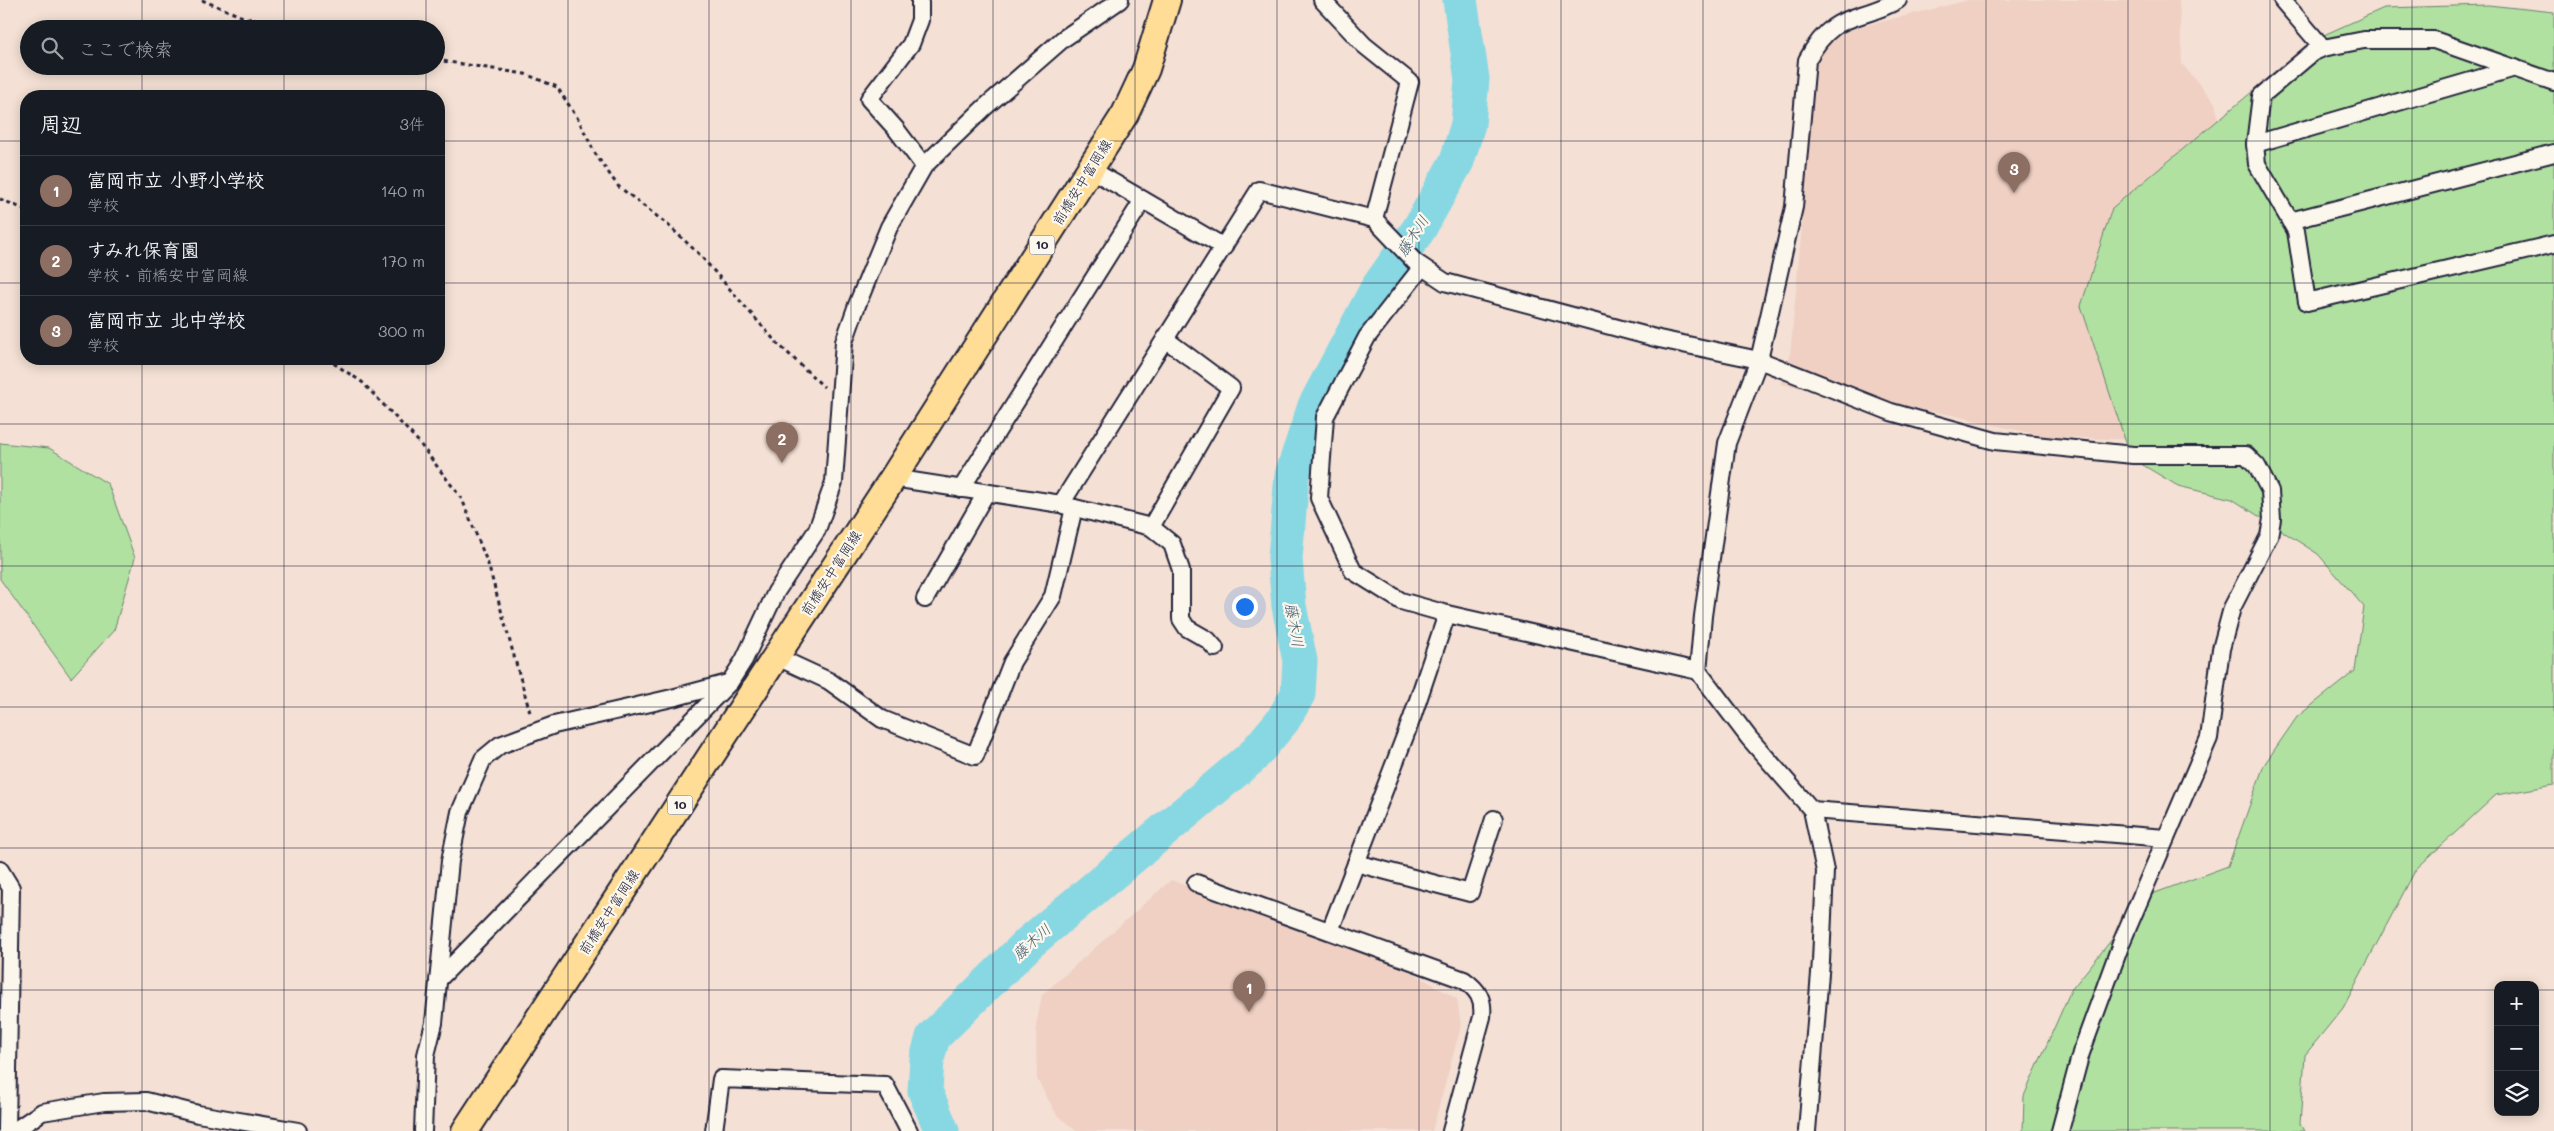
<!DOCTYPE html>
<html lang="ja">
<head>
<meta charset="utf-8">
<style>
	body { margin:0; font-family:Mali,"Klee One",sans-serif; background:#20242c; color:#f1f3f6 }
	.controls { position:absolute; right:15px; bottom:15px; display:grid; overflow:hidden; border-radius:10px; box-shadow:0 2px 12px #0003 }
	.controls button { width:45px; height:45px; display:grid; place-items:center; padding:0; border:0; border-bottom:1px solid #363941; background:#171b24; color:#f1f3f6; font:25px sans-serif }
	.you { position:absolute; left:1244px; top:606px; width:18px; height:18px; margin:-12px; border:4px solid #fff; border-radius:50%; background:#1a73e8; box-shadow:0 0 0 8px #1a73e833 }
	.badge { display:grid; place-items:center; width:32px; height:32px; border-radius:50%; background:#8c9099; color:#fff; font-size:16px; font-weight:700 }
	.pin { position:absolute; translate:-50% -41px; filter:drop-shadow(0 1px 2px #0008) }
	.pin::after { content:''; position:absolute; top:26px; width:18px; height:15px; background:inherit; clip-path:polygon(0 0,100% 0,50% 100%) }
	.list { margin:0; padding:0; list-style:none }
	h2 { display:flex; justify-content:space-between; align-items:center; height:65px; margin:0; padding:0 20px; font-size:21px }
	h2 small { font-size:16px; font-weight:400; color:#9ea1a6 }
	.list li { display:grid; grid-template-columns:32px 1fr auto; gap:15px; align-items:center; box-sizing:border-box; height:70px; padding:0 20px; border-top:1px solid #363941 }
	.list b { display:block; font-size:19px; white-space:nowrap }
	.list p { margin:0; font-size:16px; white-space:nowrap; color:#9ea1a6 }
	.list em { font-size:16px; font-style:normal; color:#9ea1a6 }
	.icon { flex:none; width:28px; height:28px; fill:none; stroke:currentColor; stroke-width:2; stroke-linecap:round; stroke-linejoin:round }
	.map { position:relative; flex:none; width:2554px; height:1131px; overflow:hidden }
	.search { position:absolute; background:#171b24; box-shadow:0 2px 12px #0003; left:20px; top:20px; width:425px; height:55px; display:flex; align-items:center; gap:12px; box-sizing:border-box; padding:0 18px; border-radius:28px; color:#9ea1a6; font-size:19px }
	.panel { position:absolute; background:#171b24; box-shadow:0 2px 12px #0003; left:20px; top:90px; width:425px; height:275px; border-radius:20px }
	.map>svg:first-child { display:block }
	.built { fill:#efd0c3 }
	.green { fill:#b0e1a1; stroke:#69826e }
	.lines { fill:none; stroke-linecap:round; stroke-linejoin:round }
	.river { stroke:#88d8e4; stroke-width:35 }
	.minor-casing { stroke:#22223b; stroke-width:20 }
	.primary-casing { stroke:#22223b; stroke-width:30 }
	.path { stroke:#22223b; stroke-width:3; stroke-dasharray:4 4; stroke-linecap:butt }
	.minor { stroke:#fbf7ec; stroke-width:16 }
	.primary { stroke:#ffdd96; stroke-width:26 }
	.grid { fill:none; stroke:#22223b; stroke-width:1; stroke-opacity:0.55 }
	.labels { text-anchor:middle; stroke-width:4.5; stroke-linejoin:round; paint-order:stroke }
	.shield { fill:#fbf7ec; stroke:#636270; stroke-width:1 }
	.shield-label { font-size:12px; font-weight:bold; fill:#22223b }
	.street-label { font-size:14px; fill:#22223b; stroke:#fbf7ec }
	.water-label { font-size:15px; font-style:italic; fill:#41596e; stroke:#fbf7ec }
</style>
</head>
<body>
<div class="map">
<svg width="2554" height="1131" viewBox="0 0 2554 1131">
	<rect width="100%" height="100%" fill="#f4e0d4"/>
	<filter id="ink" filterUnits="userSpaceOnUse"><feTurbulence type="fractalNoise" baseFrequency=".02" numOctaves="2"/><feDisplacementMap in="SourceGraphic" scale="10" xChannelSelector="R" yChannelSelector="G"/><feConvolveMatrix kernelMatrix="1 2 1 2 8 2 1 2 1" color-interpolation-filters="sRGB"/></filter>
	<g filter="url(#ink)">
		<!-- built -->
		<g class="built">
			<polygon points="1969,0 2179,0 2182,64 2215,103 2228,163 2180,442 2042,436 1952,415 1780,384 1790,357 1817,61 1829,42 1848,30"/>
			<polygon points="1171,880 1415,974 1457,999 1461,1026 1432,1131 1076,1131 1057,1115 1037,1079 1036,1026 1042,995"/>
		</g>
		<!-- green -->
		<g class="green">
			<polygon points="2488,5 2554,12 2554,785 2496,795 2416,869 2343,1008 2305,1055 2300,1124 2304,1131 2023,1131 2024,1096 2071,990 2147,896 2228,866 2264,765 2297,717 2355,671 2364,607 2318,554 2232,499 2178,486 2131,458 2081,306 2112,208 2317,38 2384,8"/>
			<polygon points="0,443 49,448 108,484 135,558 114,630 71,678 0,579"/>
		</g>
		<g class="lines">
			<!-- river -->
			<polyline class="river" points="942,1131 925,1091 927,1059 933,1037 1030,942 1252,757 1283,720 1298,694 1300,661 1289,606 1285,559 1292,475 1315,406 1377,289 1419,229 1457,161 1468,124 1472,79 1460,0"/>
			<!-- minor casing -->
			<g class="minor-casing">
				<g id="minor">
					<polyline points="920,0 920,20 911,44 869,99 896,129 924,166"/>
					<polyline points="1322,0 1364,45 1410,82 1374,219"/>
					<polyline points="2282,0 2323,48"/>
					<polyline points="2554,82 2434,40 2364,40 2323,48 2312,53 2261,96 2255,144 2257,164 2296,231 2307,302 2554,244"/>
					<polyline points="2255,144 2515,68"/>
					<polyline points="1090,169 1224,247"/>
					<polyline points="2290,221 2554,153"/>
					<polyline points="1422,267 1367,337 1325,417 1319,498 1353,571 1401,601 1447,614"/>
					<polyline points="893,478 1061,504 1259,190 1374,219 1415,262 1445,282 1659,339 1759,360 1891,412 1995,441 2133,455 2246,455 2257,466 2270,491 2272,519 2269,536 2232,608 2221,649 2209,738 2122,941 2081,1053 2060,1131"/>
					<polyline points="961,489 1143,200"/>
					<polyline points="1063,505 1151,527 1172,544 1181,570 1181,619 1187,628 1208,640 1215,648"/>
					<polyline points="1151,527 1231,388 1165,339"/>
					<polyline points="925,599 986,493"/>
					<polyline points="777,657 829,681 882,719 975,756 1012,662 1053,596 1074,508"/>
					<path d="M1698,671L1703,616L1727,443L1759,360L1794,207L1807,60C1835,9 1855,24 1898,0"/>
					<polyline points="1812,810 2166,838"/>
					<polyline points="1356,863 1470,893 1494,819"/>
					<polyline points="0,870 11,888 7,1131"/>
					<path d="M1196,883L1464,980C1478,990 1484,999 1482,1017L1451,1131"/>
					<polyline points="1330,931 1412,718 1447,614 1698,671 1749,738 1812,810 1825,871 1821,961 1807,1131"/>
					<polyline points="438,980 730,682 744,660 776,592 817,530 834,482 844,342 857,305 889,227 924,166 984,108 1063,39 1120,0"/>
					<polyline points="14,1131 42,1112 104,1102 146,1101 198,1114 298,1131"/>
					<polyline points="423,1131 426,1055 434,1023 450,861 460,812 483,759 500,745 554,725 672,698 728,683"/>
					<polyline points="714,1131 721,1079 885,1085 909,1131"/>
				</g>
			</g>
			<!-- primary casing -->
			<g class="primary-casing">
				<polyline id="primary" points="465,1131 893,478 1125,114 1146,69 1167,0"/>
			</g>
			<!-- path -->
			<g class="path">
				<polyline points="202,0 243,17 293,29"/>
				<polyline points="436,60 525,74 557,87 578,119 596,155 618,186 668,225 700,255 776,342 824,387"/>
				<polyline points="0,199 26,210"/>
				<polyline points="327,359 362,382 417,440 462,499 488,564 531,716"/>
			</g>
			<!-- minor -->
			<use href="#minor" class="minor"/>
			<!-- primary -->
			<use href="#primary" class="primary"/>
		</g>
	</g>
	<!-- grid -->
	<path class="grid" d="M142,0V29M284,0V29M426,0V29M568,0V1131M709,0V1131M851,0V1131M993,0V1131M1135,0V1131M1277,0V1131M1419,0V1131M1561,0V1131M1703,0V1131M1845,0V1131M1986,0V1131M2128,0V1131M2270,0V1131M2412,0V1131M142,66V96M284,66V96M426,66V96M0,141H26M439,141H2554M0,283H26M439,283H2554M142,359V1131M284,359V1131M426,359V1131M0,424H2554M0,566H2554M0,707H2554M0,848H2554M0,990H2498M2535,990H2554"/>
	<g class="labels">
		<!-- shield labels -->
		<g class="shield">
			<rect x="1029.5" y="235.5" width="25" height="19" rx="4"/>
			<rect x="667.5" y="795.5" width="25" height="19" rx="4"/>
		</g>
		<g class="shield-label">
			<text x="1042" y="249">10</text>
			<text x="680" y="809">10</text>
		</g>
		<!-- street labels -->
		<g class="street-label">
			<text transform="translate(1082 182) rotate(-58)" y="5">前橋安中富岡線</text>
			<text transform="translate(831 573) rotate(-57)" y="5">前橋安中富岡線</text>
			<text transform="translate(609 912) rotate(-57)" y="5">前橋安中富岡線</text>
		</g>
		<!-- water labels -->
		<g class="water-label">
			<text transform="translate(1413 236) rotate(-57)" y="5">藤木川</text>
			<text transform="translate(1294 625) rotate(80)" y="5">藤木川</text>
			<text transform="translate(1032 942) rotate(-42)" y="5">藤木川</text>
		</g>
	</g>
</svg>
<div class="controls">
<button>+</button>
<button>−</button>
<button><svg class="icon" aria-label="layers" viewBox="0 0 24 24"><path d="M12 4l9 5-9 5-9-5zM3 14l9 5 9-5"/></svg></button>
</div>
<div class="you"></div>
<div class="pin badge" style="left:1249px;top:1012px;background:#8d6e63">1</div>
<div class="pin badge" style="left:782px;top:463px;background:#8d6e63">2</div>
<div class="pin badge" style="left:2014px;top:193px;background:#8d6e63">3</div>
<div class="search"><svg class="icon" aria-label="search" viewBox="0 0 24 24"><circle cx="10" cy="10" r="6"/><path d="M15 15l6 6"/></svg>ここで検索</div>
<section class="panel">
<h2>周辺<small>3件</small></h2>
<ul class="list">
<li><span class="badge" style="background:#8d6e63">1</span><div><b>富岡市立 小野小学校</b><p>学校</p></div><em>140 m</em></li>
<li><span class="badge" style="background:#8d6e63">2</span><div><b>すみれ保育園</b><p>学校 · 前橋安中富岡線</p></div><em>170 m</em></li>
<li><span class="badge" style="background:#8d6e63">3</span><div><b>富岡市立 北中学校</b><p>学校</p></div><em>300 m</em></li>
</ul>
</section>
</div>
</body>
</html>
